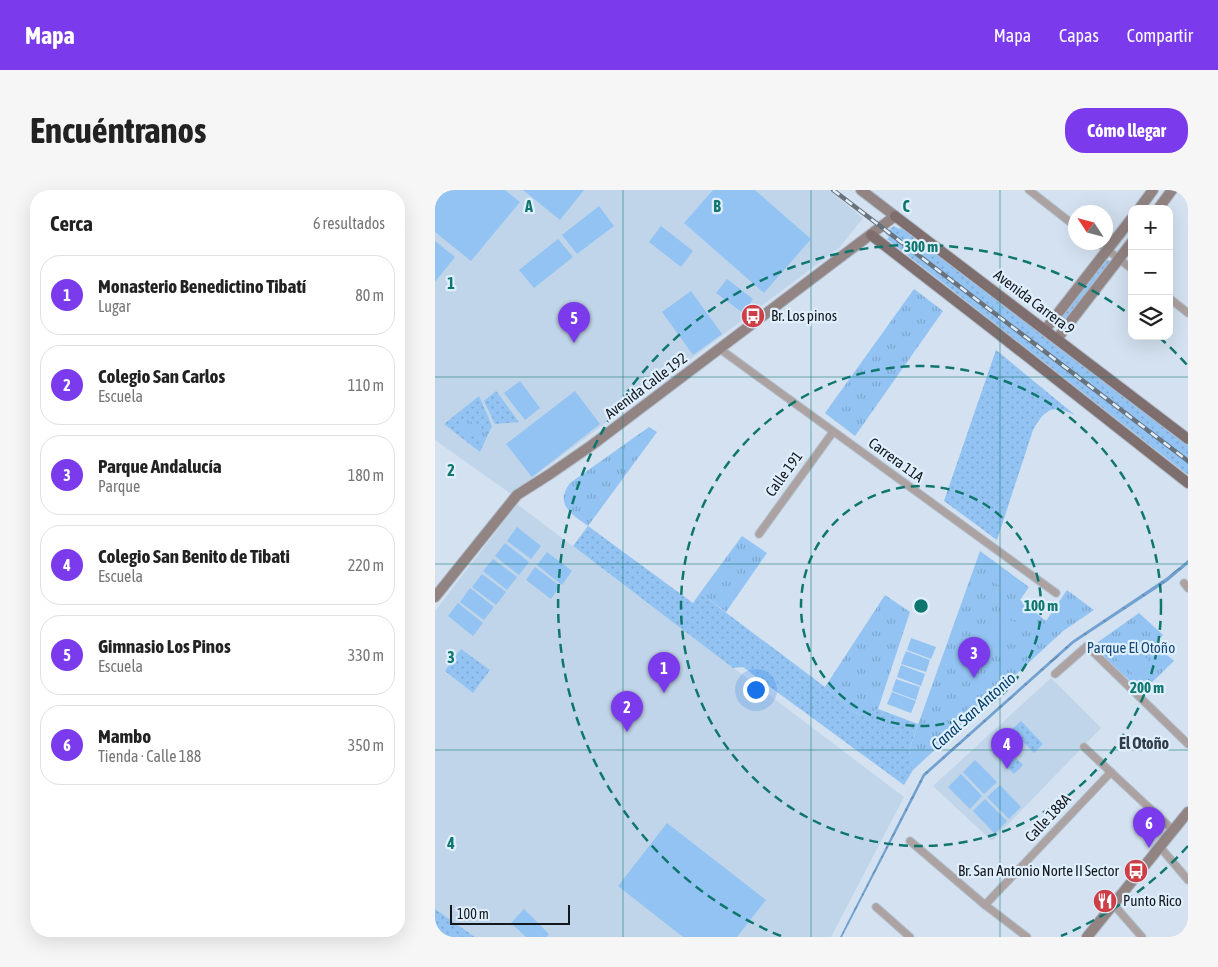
<!DOCTYPE html>
<html lang="es">
<head>
<meta charset="utf-8">
<style>
	body { margin:0; font-family:"Asap Condensed",sans-serif; background:#f6f6f6; color:#222 }
	.controls { position:absolute; right:15px; top:15px; display:grid; overflow:hidden; border-radius:10px; box-shadow:0 5px 20px #0002 }
	.controls button { width:45px; height:45px; display:grid; place-items:center; padding:0; border:0; border-bottom:1px solid #e0e0e0; background:#fff; color:#222; font:25px sans-serif }
	.compass { position:absolute; left:633px; top:15px; width:45px; height:45px; border-radius:50%; background:#fff; box-shadow:0 5px 20px #0002; rotate:306deg }
	.scale { position:absolute; left:15px; bottom:12px; width:120px; box-sizing:border-box; padding-left:5px; border:2px solid #13181d; border-top:0; font-size:14px; line-height:18px; white-space:nowrap; color:#13181d; -webkit-text-stroke:4px #e0effd; paint-order:stroke }
	.you { position:absolute; left:320px; top:499px; width:18px; height:18px; margin:-12px; border:4px solid #fff; border-radius:50%; background:#1a73e8; box-shadow:0 0 0 8px #1a73e833 }
	.badge { display:grid; place-items:center; width:32px; height:32px; border-radius:50%; background:#7c3aed; color:#fff; font-size:16px; font-weight:700 }
	.pin { position:absolute; translate:-50% -41px; filter:drop-shadow(0 1px 2px #0008) }
	.pin::after { content:''; position:absolute; top:26px; width:18px; height:15px; background:inherit; clip-path:polygon(0 0,100% 0,50% 100%) }
	.list { margin:0; padding:0; list-style:none }
	h2 { display:flex; justify-content:space-between; align-items:center; height:65px; margin:0; padding:0 20px; font-size:21px }
	h2 small { font-size:16px; font-weight:400; color:#767676 }
	.list li { display:grid; grid-template-columns:32px 1fr auto; gap:15px; align-items:center; box-sizing:border-box; height:80px; margin:0 10px 10px; padding:0 10px; border:1px solid #e0e0e0; border-radius:20px }
	.list b { display:block; font-size:19px; white-space:nowrap }
	.list p { margin:0; font-size:16px; white-space:nowrap; color:#767676 }
	.list em { font-size:16px; font-style:normal; color:#767676 }
	.icon { flex:none; width:28px; height:28px; fill:none; stroke:currentColor; stroke-width:2; stroke-linecap:round; stroke-linejoin:round }
	.map { position:relative; flex:none; width:753px; height:747px; overflow:hidden; border-radius:20px }
	header { display:flex; align-items:center; gap:30px; box-sizing:border-box; height:70px; padding:0 25px; background:#7c3aed; color:#fff }
	header strong { font-size:24px }
	nav { display:flex; gap:28px; margin-inline-start:auto; font-size:18px }
	.intro { display:flex; align-items:center; justify-content:space-between; box-sizing:border-box; height:120px; padding:0 30px }
	h1 { margin:0; font-size:35px }
	.button { padding:12px 22px; border-radius:20px; background:#7c3aed; color:#fff; font-size:18px; font-weight:700 }
	main { display:flex; gap:30px; padding:0 30px }
	aside { flex:1; background:#fff; border-radius:20px; box-shadow:0 5px 20px #0002 }
	.map>svg:first-child { display:block }
	.built { fill:#c0d5e9 }
	.grass { fill:url(#grass-dots) }
	.park { fill:url(#park-tufts) }
	.garden { fill:#92c3f2 }
	.water { fill:url(#water-waves) }
	.lines { fill:none; stroke-linecap:round; stroke-linejoin:round }
	.street-casing { stroke:#b0bdca; stroke-width:9 }
	.secondary-casing { stroke:#b0bdca; stroke-width:12 }
	.primary-casing { stroke:#b0bdca; stroke-width:12 }
	.street { stroke:#aca2a1; stroke-width:7 }
	.secondary { stroke:#928483; stroke-width:10 }
	.primary { stroke:#7f6e6e; stroke-width:10 }
	.rail-casing { stroke:#69727b; stroke-width:4.5 }
	.rail { stroke:#e0effd; stroke-width:2.5; stroke-dasharray:8; stroke-linecap:butt }
	.grid { fill:none; stroke:#0f766e; stroke-width:1; stroke-opacity:0.55 }
	.ring { fill:none; stroke:#0f766e; stroke-width:2.5; stroke-dasharray:9 6 }
	.labels { text-anchor:middle; stroke-width:4.5; stroke-linejoin:round; paint-order:stroke }
	.street-label { font-size:15px; fill:#13181d; stroke:#e0effd }
	.poi-label { font-size:15px; fill:#13181d; stroke:#e0effd; text-anchor:start }
	.park-label { font-size:15px; fill:#144976; stroke:#e0effd }
	.water-label { font-size:16px; font-style:italic; fill:#043f6a; stroke:#e0effd }
	.neighbourhood-label { font-size:16px; font-weight:bold; fill:#313d49; stroke:#e0effd }
	.grid-label { font-size:16px; text-anchor:middle; font-weight:bold; fill:#0f766e; stroke:#e0effd; stroke-width:4.5; stroke-linejoin:round; paint-order:stroke }
	.centre { fill:#0f766e; stroke:#e0effd; stroke-width:2.5 }
	.ring-label { font-size:15px; text-anchor:middle; font-weight:bold; fill:#0f766e; stroke:#e0effd; stroke-width:4.5; stroke-linejoin:round; paint-order:stroke }
</style>
</head>
<body>
<header>
<strong>Mapa</strong>
<nav><a>Mapa</a><a>Capas</a><a>Compartir</a></nav>
</header>
<div class="intro"><h1>Encuéntranos</h1><a class="button">Cómo llegar</a></div>
<main>
<aside>
<h2>Cerca<small>6 resultados</small></h2>
<ul class="list">
<li><span class="badge">1</span><div><b>Monasterio Benedictino Tibatí</b><p>Lugar</p></div><em>80 m</em></li>
<li><span class="badge">2</span><div><b>Colegio San Carlos</b><p>Escuela</p></div><em>110 m</em></li>
<li><span class="badge">3</span><div><b>Parque Andalucía</b><p>Parque</p></div><em>180 m</em></li>
<li><span class="badge">4</span><div><b>Colegio San Benito de Tibati</b><p>Escuela</p></div><em>220 m</em></li>
<li><span class="badge">5</span><div><b>Gimnasio Los Pinos</b><p>Escuela</p></div><em>330 m</em></li>
<li><span class="badge">6</span><div><b>Mambo</b><p>Tienda · Calle 188</p></div><em>350 m</em></li>
</ul>
</aside>
<div class="map">
<svg width="753" height="747" viewBox="0 0 753 747">
	<defs>
		<pattern id="grass-dots" width="8" height="8" patternUnits="userSpaceOnUse" patternTransform="scale(1.25)"><rect width="8" height="8" fill="#92c3f2"/><path d="M2 2h.1M6 6h.1" fill="none" stroke="#7da7cf" stroke-width="1.8" stroke-linecap="round"/></pattern>
		<pattern id="park-tufts" width="24" height="20" patternUnits="userSpaceOnUse" patternTransform="scale(1.25)"><rect width="24" height="20" fill="#92c3f2"/><path d="M3 7l-1-3M5 7V3M7 7l1-3M15 17l-1-3M17 17v-4M19 17l1-3" fill="none" stroke="#7da7cf"/></pattern>
		<pattern id="water-waves" width="16" height="10" patternUnits="userSpaceOnUse" patternTransform="scale(1.25)"><rect width="16" height="10" fill="#72a2d1"/><path d="M0 5q4-4 8 0t8 0" fill="none" stroke="#5c83a9"/></pattern>
	</defs>
	<rect width="100%" height="100%" fill="#d3e1f0"/>
	<!-- built -->
	<g class="built">
		<polygon points="0,0 394,0 428,28 405,57 76,304 0,250"/>
		<polygon points="82,314 469,607 396,747 40,747 0,719 0,421"/>
		<polygon points="616,488 666,538 557,651 498,596"/>
	</g>
	<!-- grass -->
	<g class="grass">
		<polygon points="459,36 464,39 466,38 753,255 753,285 452,49 454,47 450,43"/>
		<polygon points="672,70 674,70 675,72 674,74 628,133 624,134 623,131"/>
		<path d="M561,160L640,225C617,214 610,219 598,240L562,350L509,311Z"/>
		<polygon points="61,201 62,202 84,232 60,234 49,211"/>
		<polygon points="44,206 57,236 45,262 9,234"/>
		<polygon points="153,336 258,413 265,403 390,497 422,524 433,525 443,519 483,534 474,560 478,580 469,595 308,477 298,478 138,356"/>
		<polygon points="26,459 55,480 38,503 10,481"/>
		<polygon points="586,531 608,554 599,563 576,540"/>
		<polygon points="565,552 588,575 579,584 556,561"/>
		<polygon points="0,719 40,747 0,747"/>
	</g>
	<!-- park -->
	<g class="park">
		<polygon points="479,99 508,121 420,246 390,223"/>
		<path d="M34,230L38,233L40,239L42,240L47,239L51,241L52,246L50,250L44,251L37,244L32,245C21,242 22,231 34,230Z"/>
		<path d="M214,237L222,242L153,336C137,324 119,315 135,293Z"/>
		<polygon points="307,346 332,363 291,422 265,403"/>
		<polygon points="545,361 594,397 585,410 611,431 632,400 659,420 628,441 478,580 474,560"/>
		<polygon points="450,405 475,422 443,519 433,525 422,524 390,497"/>
		<polygon points="704,423 728,445 720,454 739,471 707,502 665,463 661,459 663,452"/>
	</g>
	<!-- garden -->
	<g class="garden">
		<polygon points="0,0 70,0 85,12 36,71 0,42"/>
		<polygon points="88,0 149,0 125,30"/>
		<polygon points="278,0 320,0 376,49 329,103 249,33"/>
		<polygon points="164,16 179,36 142,64 127,45"/>
		<polygon points="226,36 258,61 246,77 214,52"/>
		<polygon points="123,49 138,67 99,98 84,80"/>
		<polygon points="0,51 20,67 0,92"/>
		<polygon points="292,89 318,109 308,123 281,103"/>
		<polygon points="256,101 287,144 258,165 227,122"/>
		<polygon points="85,191 105,218 90,230 69,203"/>
		<polygon points="140,201 165,234 97,287 71,254"/>
		<polygon points="82,337 106,356 96,369 72,351"/>
		<polygon points="70,353 94,372 84,385 60,366"/>
		<polygon points="112,362 137,381 127,395 102,375"/>
		<polygon points="58,369 82,387 72,400 48,381"/>
		<path d="M557,370L590,395L586,401C573,392 561,402 555,384C554,380 553,376 554,372Z"/>
		<polygon points="100,377 125,396 116,409 91,390"/>
		<polygon points="47,384 71,402 61,415 37,397"/>
		<polygon points="35,398 59,417 49,430 25,412"/>
		<polygon points="23,413 48,433 38,446 13,426"/>
		<polygon points="556,424 588,435 581,455 549,444"/>
		<polygon points="476,448 501,457 496,469 472,460"/>
		<polygon points="690,449 713,470 699,485 676,463"/>
		<polygon points="471,461 495,470 491,482 466,474"/>
		<polygon points="466,475 490,484 486,496 462,487"/>
		<polygon points="461,489 485,497 481,510 457,501"/>
		<polygon points="457,502 481,511 476,523 452,514"/>
		<polygon points="540,570 562,592 549,604 528,582"/>
		<polygon points="526,584 547,606 535,619 513,597"/>
		<polygon points="565,595 586,617 574,629 552,607"/>
		<polygon points="550,609 572,631 560,644 538,621"/>
		<polygon points="232,633 331,710 302,747 248,747 183,696"/>
		<polygon points="89,719 114,744 112,747 91,747 76,733"/>
	</g>
	<!-- water -->
	<polygon class="water" points="753,370 753,374 733,391 639,453 490,586 407,747 405,747 488,584 637,451 731,388"/>
	<g class="lines">
		<!-- street casing -->
		<g class="street-casing">
			<g id="street">
				<polyline points="594,0 640,36"/>
				<polyline points="662,52 697,79"/>
				<polyline points="734,108 753,123"/>
				<polyline points="285,159 621,403"/>
				<polyline points="324,344 398,242"/>
				<polyline points="749,393 753,398"/>
				<polyline points="620,484 652,456 753,554"/>
				<polyline points="649,557 738,640"/>
				<polyline points="475,651 550,715 592,747"/>
				<polyline points="725,657 753,690"/>
				<polyline points="678,714 707,747"/>
				<polyline points="550,715 676,582"/>
				<polyline points="441,717 475,747"/>
			</g>
		</g>
		<!-- secondary casing -->
		<g class="secondary-casing">
			<g id="secondary">
				<polyline points="704,19 718,0"/>
				<polyline points="723,19 737,0"/>
				<polyline points="610,140 697,28"/>
				<polyline points="622,149 697,52"/>
				<polyline points="0,407 82,305 115,284 157,255 460,26 426,0"/>
				<polyline points="652,747 753,622"/>
			</g>
		</g>
		<!-- primary casing -->
		<g class="primary-casing">
			<g id="primary">
				<polyline points="460,26 753,249"/>
				<polyline points="436,45 561,142 753,293"/>
			</g>
		</g>
		<!-- street -->
		<use href="#street" class="street"/>
		<!-- secondary -->
		<use href="#secondary" class="secondary"/>
		<!-- primary -->
		<use href="#primary" class="primary"/>
		<!-- rail casing -->
		<g class="rail-casing">
			<polyline id="rail" points="398,0 753,271"/>
		</g>
		<!-- rail -->
		<use href="#rail" class="rail"/>
	</g>
	<!-- grid -->
	<path class="grid" d="M188,0V747M376,0V747M565,0V747M0,187H753M0,374H753M0,560H753"/>
	<!-- distance rings -->
	<g class="ring">
		<circle cx="486" cy="416" r="120"/>
		<circle cx="486" cy="416" r="240"/>
		<path d="M753 656A359 359 0 0 1 626 746M346 746A359 359 0 1 1 694 124M724 147A359 359 0 0 1 753 176"/>
	</g>
	<!-- icons -->
	<defs>
		<g id="bus-disc" transform="scale(1.25)"><circle r="9.5" fill="#cd3e47" stroke="#e0effd"/><path d="M-5-6H5V4H4V6H2V4H-2V6H-4V4H-5ZM-3.5-4V0h7V-4ZM-3.5 1.2v1.5H-2V1.2ZM2 1.2v1.5H3.5V1.2Z" fill="#fff"/></g>
		<g id="restaurant-disc" transform="scale(1.25)"><circle r="9.5" fill="#cd3e47" stroke="#e0effd"/><path d="M-5-6h1v4h1v-4h1v4h1v-4h1v5L-1.5 .5V6h-2V.5L-5-1ZM5-6V6H3V1.5H1.5Q1.5-4 5-6Z" fill="#fff"/></g>
	</defs>
	<g fill-rule="evenodd">
		<use href="#bus-disc" x="318" y="126"/>
		<use href="#bus-disc" x="701" y="681"/>
		<use href="#restaurant-disc" x="670" y="711"/>
	</g>
	<g class="labels">
		<!-- street labels -->
		<g class="street-label">
			<text transform="translate(599 112) rotate(37)" y="5">Avenida Carrera 9</text>
			<text transform="translate(211 196) rotate(-37)" y="5">Avenida Calle 192</text>
			<text transform="translate(461 270) rotate(36)" y="5">Carrera 11A</text>
			<text transform="translate(349 284) rotate(-54)" y="5">Calle 191</text>
			<text transform="translate(613 628) rotate(-47)" y="5">Calle 188A</text>
		</g>
		<!-- poi labels -->
		<g class="poi-label">
			<text x="336" y="131">Br. Los pinos</text>
			<text x="684" y="686" text-anchor="end">Br. San Antonio Norte II Sector</text>
			<text x="688" y="716">Punto Rico</text>
		</g>
		<!-- park labels -->
		<g class="park-label">
			<text x="696" y="463">Parque El Otoño</text>
		</g>
		<!-- water labels -->
		<g class="water-label">
			<text transform="translate(538 521) rotate(-42)" y="6">Canal San Antonio</text>
		</g>
		<!-- neighbourhood labels -->
		<g class="neighbourhood-label">
			<text x="709" y="559">El Otoño</text>
		</g>
	</g>
	<g class="grid-label">
		<text x="94" y="22">A</text>
		<text x="282" y="22">B</text>
		<text x="471" y="22">C</text>
		<text x="16" y="99">1</text>
		<text x="16" y="286">2</text>
		<text x="16" y="473">3</text>
		<text x="16" y="659">4</text>
	</g>
	<circle cx="486" cy="416" r="8" class="centre"/>
	<g class="ring-label">
		<text x="486" y="62">300 m</text>
		<text x="606" y="421">100 m</text>
		<text x="712" y="503">200 m</text>
	</g>
</svg>
<div class="controls">
<button>+</button>
<button>−</button>
<button><svg class="icon" aria-label="layers" viewBox="0 0 24 24"><path d="M12 4l9 5-9 5-9-5zM3 14l9 5 9-5"/></svg></button>
</div>
<svg class="compass" viewBox="-18 -18 36 36"><path d="M0-13l5 13h-10z" fill="#e53935"/><path d="M0 13l5-13h-10z" fill="#767676"/></svg>
<div class="scale">100 m</div>
<div class="you"></div>
<div class="pin badge" style="left:229px;top:503px">1</div>
<div class="pin badge" style="left:192px;top:542px">2</div>
<div class="pin badge" style="left:539px;top:488px">3</div>
<div class="pin badge" style="left:572px;top:579px">4</div>
<div class="pin badge" style="left:139px;top:153px">5</div>
<div class="pin badge" style="left:714px;top:658px">6</div>
</div>
</main>
</body>
</html>
